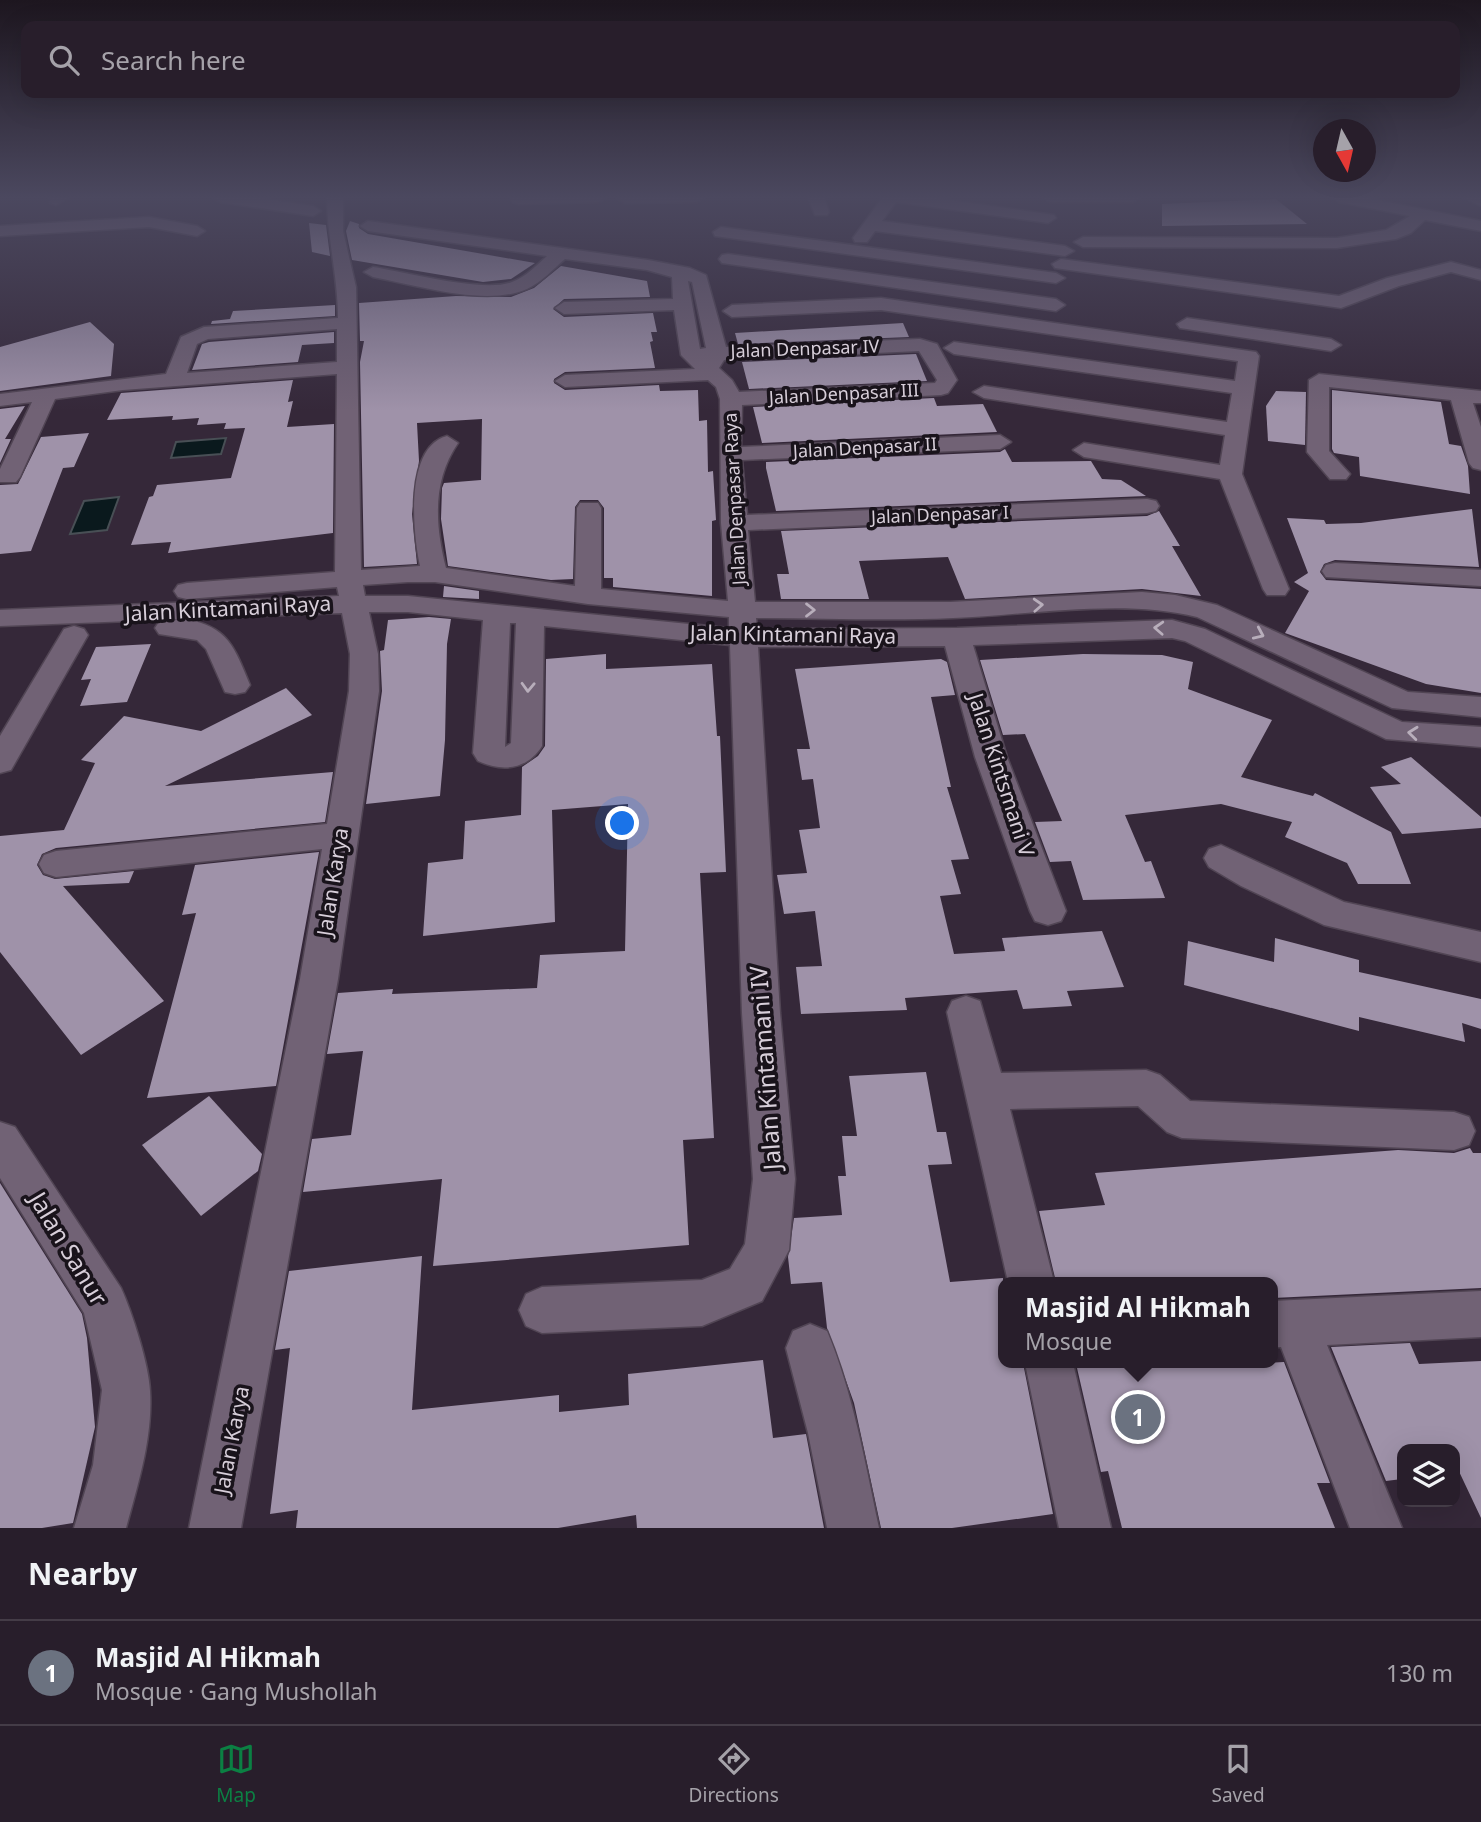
<!DOCTYPE html>
<html lang="en">
<head>
<meta charset="utf-8">
<style>
	body { margin:0; font-family:"Noto Sans",sans-serif; background:#302733; color:#f1f3f6 }
	.controls { position:absolute; right:21px; bottom:21px; display:grid; overflow:hidden; border-radius:14px; box-shadow:0 7px 28px #0002 }
	.controls button { width:63px; height:63px; display:grid; place-items:center; padding:0; border:0; border-bottom:2px solid #443c47; background:#281e2b; color:#f1f3f6; font:35px sans-serif }
	.compass { position:absolute; left:1313px; top:119px; width:63px; height:63px; border-radius:50%; background:#281e2b; box-shadow:0 7px 28px #0002; rotate:172deg }
	.you { position:absolute; left:623px; top:824px; width:24px; height:24px; margin:-18px; border:5px solid #fff; border-radius:50%; background:#1a73e8; box-shadow:0 0 0 10px #1a73e833 }
	.badge { display:grid; place-items:center; width:46px; height:46px; border-radius:50%; background:#0b8043; color:#fff; font-size:23px; font-weight:700 }
	.pin { position:absolute; translate:-50% -50%; border:4px solid #fff; box-shadow:0 2px 7px #0006 }
	.popup { position:absolute; left:998px; top:1277px; width:280px; height:91px; box-sizing:border-box; display:grid; place-content:center; border-radius:14px; background:#281e2b; filter:drop-shadow(0 2px 5px #0005); font-size:23px; white-space:nowrap; color:#a5a2a9 }
	.popup b { font-size:26px; color:#f1f3f6 }
	.popup::after { content:''; position:absolute; left:50%; top:100%; margin-left:-14px; border:14px solid transparent; border-top-color:#281e2b }
	.list { margin:0; padding:0; list-style:none }
	h2 { display:flex; justify-content:space-between; align-items:center; height:91px; margin:0; padding:0 28px; font-size:30px }
	h2 small { font-size:23px; font-weight:400; color:#a5a2a9 }
	.list li { display:grid; grid-template-columns:46px 1fr auto; gap:21px; align-items:center; box-sizing:border-box; height:105px; padding:0 28px; border-top:2px solid #443c47 }
	.list b { display:block; font-size:26px; white-space:nowrap }
	.list p { margin:0; font-size:23px; white-space:nowrap; color:#a5a2a9 }
	.list em { font-size:23px; font-style:normal; color:#a5a2a9 }
	.icon { flex:none; width:38px; height:38px; fill:none; stroke:currentColor; stroke-width:2; stroke-linecap:round; stroke-linejoin:round }
	.map { position:relative; flex:none; width:1481px; height:1528px; overflow:hidden }
	.search { position:absolute; background:#281e2b; box-shadow:0 7px 28px #0002; left:21px; right:21px; top:21px; height:77px; display:flex; align-items:center; gap:18px; box-sizing:border-box; padding:0 24px; border-radius:14px; color:#a5a2a9; font-size:26px }
	.sheet { height:196px; background:#281e2b }
	nav { display:flex; justify-content:space-around; align-items:center; box-sizing:border-box; height:98px; border-top:2px solid #443c47; background:#281e2b; font-size:19px; color:#a5a2a9 }
	nav a { display:grid; justify-items:center; gap:4px }
	nav .on { color:#0b8043 }
	.map>svg:first-child { display:block }
	.water { fill:#0a191d; stroke:#484f55; stroke-width:2 }
	.building { fill:#9f92a9 }
	.lines { fill:none; stroke-linecap:round; stroke-linejoin:round }
	.minor-casing { stroke:#514554; stroke-width:3 }
	.minor { fill:#716275; fill-rule:evenodd }
	.oneway { stroke:#b8aebb }
	.labels { text-anchor:middle; stroke-width:7; stroke-linejoin:round; paint-order:stroke }
	.far-street-label { font-size:18px; fill:#d7ced9; stroke:#19131b }
	.street-label { font-size:21px; fill:#d7ced9; stroke:#19131b }
	.near-street-label { font-size:24px; fill:#d7ced9; stroke:#19131b }
</style>
</head>
<body>
<div class="map">
<svg width="1481" height="1528" viewBox="0 0 1481 1528">
	<rect width="100%" height="100%" fill="#352839"/>
	<!-- water -->
	<g class="water">
		<polygon points="226,438 221,454 171,458 176,442"/>
		<polygon points="119,497 107,530 70,534 84,501"/>
	</g>
	<!-- building -->
	<g class="building">
		<polygon points="1276,199 1307,224 1162,226 1162,204"/>
		<polygon points="350,221 359,224 359,228 368,234 535,263 511,279 483,282 352,260 346,231"/>
		<polygon points="309,223 326,225 330,256 312,252"/>
		<polygon points="561,266 647,281 650,297 564,299 553,309 564,317 653,313 657,332 651,332 653,341 650,342 655,368 565,372 554,379 554,383 565,390 659,385 660,391 698,390 699,421 707,420 708,472 713,471 716,520 712,521 712,596 613,587 613,578 604,578 604,508 598,500 580,500 575,507 573,579 551,580 448,566 441,519 442,488 444,483 481,480 482,419 417,423 419,461 412,514 417,564 364,567 360,362 364,341 360,341 359,303 456,296 511,297 534,288"/>
		<polygon points="335,305 335,316 211,324 212,321 230,319 233,311"/>
		<polygon points="90,322 114,344 111,376 0,391 0,347"/>
		<polygon points="903,323 909,337 738,344 735,333"/>
		<polygon points="334,332 334,343 302,345 298,362 192,370 202,344 209,342"/>
		<polygon points="916,354 927,381 749,389 742,362"/>
		<polygon points="293,380 288,402 293,401 287,427 334,424 333,533 168,553 171,542 131,545 149,497 153,496 157,485 231,478 245,428 224,429 226,423 197,425 199,418 172,420 173,416 107,420 121,393"/>
		<polygon points="1332,390 1441,402 1449,444 1461,446 1468,466 1470,494 1360,476 1359,457 1334,453 1332,449"/>
		<polygon points="1276,391 1306,392 1305,445 1268,441 1266,406"/>
		<polygon points="934,398 937,406 983,404 997,432 762,443 753,407"/>
		<polygon points="25,406 5,439 11,439 0,463 0,409"/>
		<polygon points="89,433 74,467 63,468 31,551 0,554 0,485 18,484 41,437"/>
		<polygon points="1005,449 1012,462 1091,461 1102,479 1121,480 1146,496 776,511 766,468 766,462 1000,452"/>
		<polygon points="1472,509 1479,567 1335,560 1324,564 1320,572 1326,580 1481,589 1481,693 1426,684 1285,633 1309,591 1294,582 1308,573 1287,518 1324,520 1326,524 1361,523"/>
		<polygon points="1159,511 1180,546 1172,546 1201,596 1142,589 965,599 948,557 859,561 869,599 781,599 777,574 789,574 781,531 1147,516"/>
		<polygon points="444,586 479,591 479,599 443,597"/>
		<polygon points="429,617 451,619 447,644 445,740 440,796 366,804 382,691 380,651 384,650 388,620"/>
		<polygon points="151,644 127,702 80,706 91,679 81,680 96,647"/>
		<polygon points="606,654 606,669 712,664 717,736 720,736 726,872 700,873 714,1138 683,1140 689,1245 433,1266 442,1179 303,1192 312,1139 351,1135 363,1051 327,1054 338,993 393,989 392,994 537,988 540,955 625,951 628,804 552,810 555,922 423,936 428,863 463,859 465,821 521,815 522,767 538,756 545,746 546,659"/>
		<polygon points="1083,654 1162,655 1193,662 1188,689 1272,720 1241,777 1313,796 1315,793 1391,832 1411,884 1358,884 1347,863 1285,837 1292,822 1221,804 1125,815 1145,862 1151,861 1165,898 1083,900 1071,861 1050,862 1035,822 1062,821 1025,734 1003,735 980,660"/>
		<polygon points="941,659 947,662 955,695 931,697 951,787 947,787 969,859 951,860 961,894 940,896 954,954 1005,951 1002,938 1102,931 1124,987 1067,991 1072,1006 1023,1009 1017,990 905,998 907,1010 801,1014 796,967 822,966 815,911 784,914 777,875 807,873 799,830 820,828 813,779 802,780 797,749 810,749 795,669"/>
		<polygon points="286,688 312,715 165,786 333,772 325,822 56,848 42,854 37,865 43,875 55,879 134,871 129,883 63,886 164,1001 81,1055 0,952 0,836 64,830 95,763 81,760 124,716 201,731"/>
		<polygon points="1411,757 1481,817 1481,828 1402,834 1370,787 1401,784 1381,767"/>
		<polygon points="319,852 276,1086 147,1098 196,913 182,915 195,865"/>
		<polygon points="1275,938 1359,960 1359,972 1481,999 1481,1029 1462,1023 1465,1042 1359,1017 1359,1031 1184,985 1188,941 1274,962"/>
		<polygon points="926,1072 937,1132 946,1132 952,1164 928,1165 950,1282 1003,1278 1003,1363 1023,1363 1053,1514 952,1528 881,1528 854,1403 827,1328 822,1282 791,1284 788,1257 794,1218 842,1215 838,1176 846,1176 842,1136 857,1136 849,1076"/>
		<polygon points="209,1096 262,1154 258,1171 201,1216 142,1145"/>
		<polygon points="1470,1148 1473,1153 1481,1153 1481,1288 1273,1298 1273,1282 1056,1282 1039,1211 1105,1205 1095,1173 1398,1150 1454,1153"/>
		<polygon points="0,1183 82,1314 87,1338 95,1427 73,1523 42,1528 0,1528"/>
		<polygon points="422,1256 412,1410 559,1395 559,1412 629,1405 628,1374 763,1360 773,1438 806,1434 824,1528 637,1528 636,1515 558,1528 296,1528 298,1510 270,1514 290,1348 275,1350 289,1271"/>
		<polygon points="1410,1343 1419,1364 1481,1361 1481,1518 1455,1463 1455,1449 1402,1449 1402,1479 1386,1481 1331,1347"/>
		<polygon points="1284,1362 1330,1483 1317,1483 1335,1528 1122,1528 1108,1471 1101,1472 1077,1368 1165,1363 1232,1365"/>
	</g>
	<g class="lines">
		<!-- minor casing -->
		<g class="minor-casing">
			<g id="minor">
				<polygon points="50,197 70,197 56,205 50,203"/>
				<polygon points="212,197 253,197 313,206 321,211 313,216 220,202"/>
				<path d="M327,197H343V231L356,287L361,570L420,566C413,534 404,447 447,436L458,443C432,481 435,525 446,568L575,586L577,508L580,503H598L601,508V589L728,601L721,523L720,399L716,387L708,380L565,387L555,381L565,375L695,369L681,355L674,310L564,314L555,308L564,302L673,299L672,277L647,270L565,259C553,269 542,282 527,289C486,307 416,285 373,277L364,272L373,267C406,272 483,293 512,282C526,277 537,265 547,256L368,231L360,226L368,221L648,260L690,268L706,275L726,347L920,339L937,344L957,380L948,393L941,395L742,405L741,447L1000,435L1011,442L1000,449L742,460L747,515L1147,499L1156,501L1159,506L1156,511L1147,513L748,530L755,602H950L1142,592L1175,595L1217,605L1408,692L1481,697V717L1392,708L1197,617C1124,598 1029,615 953,618C888,621 822,618 756,618L757,629L957,628L1172,620L1205,629L1402,722L1481,727V747L1386,739L1185,641L1172,638L973,645L1007,757L1066,911L1061,921L1048,925L1035,921L1030,911L975,757L945,646L758,647L780,1013L795,1179L789,1250L762,1301L702,1326L542,1333L526,1326L519,1310L526,1294L542,1287L702,1280L730,1269L745,1244L753,1179L742,1013L730,645L544,626L542,746C527,770 502,772 478,761L473,753L483,620L408,612H369L378,654L379,691L338,979L241,1528H189L300,979L322,849L56,877L44,873L39,864L44,855L56,851L327,824L349,691L350,654L342,613L0,626V610L339,596L337,587L187,599L178,597L174,591L178,585L187,583L335,572L337,374L123,390L55,399L20,477L16,482H0V469L32,402L0,406V394L166,374L181,337L204,327L338,318C338,277 327,238 327,197ZM688,281L692,282L706,348L700,349ZM337,329V362L187,373L197,344L208,339ZM919,351L937,380L935,383L739,392L732,380L719,368L724,360ZM408,582H435L588,604L729,617V628L408,596H365L363,585ZM510,623H516L511,743L505,747Z"/>
				<polygon points="511,197 607,197 599,202 518,204 512,202"/>
				<polygon points="705,197 697,202 625,203 617,198"/>
				<polygon points="808,197 824,197 829,212 827,215 815,215"/>
				<polygon points="883,197 928,197 1054,215 1056,218 1048,223 896,202 882,221 1065,246 1074,251 1065,256 875,231 867,242 855,242 853,238"/>
				<polygon points="1042,197 1141,197 1133,202 1050,202"/>
				<polygon points="1331,197 1363,197 1481,221 1481,231 1425,220 1411,233 1396,239 1337,248 1083,247 1074,242 1083,237 1337,238 1386,230 1410,216 1339,202"/>
				<polygon points="1462,197 1481,197 1481,206"/>
				<polygon points="149,217 197,226 205,231 197,236 149,227 0,236 0,226"/>
				<polygon points="721,227 1056,273 1065,278 1056,283 715,236 713,232"/>
				<polygon points="728,254 1056,299 1065,305 1056,311 722,263 719,259 722,255"/>
				<polygon points="1061,259 1339,296 1387,278 1451,262 1481,270 1481,280 1451,272 1399,286 1341,308 1055,268 1052,264"/>
				<polygon points="881,298 1256,352 1259,356 1242,474 1289,589 1285,595 1267,595 1263,589 1220,479 1084,457 1073,450 1084,443 1220,465 1225,435 984,398 973,392 984,386 1227,422 1232,393 954,354 944,348 954,342 1235,381 1238,361 881,310 732,317 723,311 732,305"/>
				<polygon points="1187,318 1331,339 1341,345 1331,351 1180,328 1177,324"/>
				<polygon points="1319,374 1481,391 1481,403 1473,403 1481,427 1481,470 1473,468 1469,463 1451,400 1329,387 1329,451 1350,474 1346,479 1330,479 1307,452 1309,380"/>
				<polygon points="1335,563 1481,570 1481,586 1326,577 1322,571 1326,565"/>
				<path d="M185,619C229,627 234,647 250,685L245,692L235,694L225,692L206,649L197,640L159,634L155,628L159,622Z"/>
				<polygon points="74,626 84,629 88,635 11,770 0,773 0,736 64,629"/>
				<polygon points="1221,845 1344,902 1481,932 1481,962 1324,925 1241,886 1209,867 1204,858 1209,849"/>
				<polygon points="966,996 980,1001 1001,1073 1146,1070 1160,1075 1190,1101 1454,1112 1469,1117 1475,1131 1469,1145 1454,1150 1182,1138 1167,1132 1138,1106 1010,1109 1054,1282 1008,1282 947,1012 952,1001"/>
				<path d="M0,1122L15,1127L121,1288C132,1312 149,1365 150,1391C153,1437 138,1484 126,1528H74L93,1465L102,1390L84,1313L0,1178Z"/>
				<polygon points="1481,1291 1481,1337 1327,1345 1402,1528 1350,1528 1281,1347 1273,1347 1273,1301"/>
				<path d="M810,1324L827,1331C853,1393 865,1462 879,1528H827L808,1433L786,1348L793,1331Z"/>
				<polygon points="1025,1363 1073,1363 1111,1528 1059,1528"/>
			</g>
		</g>
		<!-- minor -->
		<use href="#minor" class="minor"/>
	</g>
	<!-- one-way arrows -->
	<defs><path id="oneway-chevron" d="M-2-3.5L2.5 0L-2 3.5" fill="none" stroke-width="1.6" stroke-linecap="round" stroke-linejoin="round" transform="scale(1.75)"/></defs>
	<g class="oneway">
		<use href="#oneway-chevron" transform="translate(1038 605) rotate(-3)"/>
		<use href="#oneway-chevron" transform="translate(810 610)"/>
		<use href="#oneway-chevron" transform="translate(1159 628) rotate(-177)"/>
		<use href="#oneway-chevron" transform="translate(1259 634) rotate(24)"/>
		<use href="#oneway-chevron" transform="translate(528 687) rotate(92)"/>
		<use href="#oneway-chevron" transform="translate(1413 733) rotate(-174)"/>
	</g>
	<!-- sky -->
	<linearGradient id="sky" x2="0" y2="1"><stop stop-color="#1d161f"/><stop offset="0.48" stop-color="#4b485f"/><stop offset="1" stop-color="#4b485f" stop-opacity="0"/></linearGradient>
	<rect width="1481" height="411" fill="url(#sky)"/>
	<g class="labels">
		<!-- far-street labels -->
		<g class="far-street-label">
			<text transform="translate(805 349) rotate(-2)" y="6">Jalan Denpasar IV</text>
			<text transform="translate(844 394) rotate(-3)" y="6">Jalan Denpasar III</text>
			<text transform="translate(865 448) rotate(-3)" y="6">Jalan Denpasar II</text>
			<text transform="translate(735 499) rotate(-93)" y="6">Jalan Denpasar Raya</text>
			<text transform="translate(940 515) rotate(-2)" y="6">Jalan Denpasar I</text>
		</g>
		<!-- street labels -->
		<g class="street-label">
			<text transform="translate(228 609) rotate(-3)" y="7">Jalan Kintamani Raya</text>
			<text transform="translate(793 635) rotate(1)" y="7">Jalan Kintamani Raya</text>
			<text transform="translate(1001 775) rotate(72)" y="7">Jalan Kintsmani V</text>
			<text transform="translate(333 882) rotate(-81)" y="7">Jalan Karya</text>
			<text transform="translate(232 1440) rotate(-79)" y="7">Jalan Karya</text>
		</g>
		<!-- near-street labels -->
		<g class="near-street-label">
			<text transform="translate(766 1068) rotate(-94)" y="8">Jalan Kintamani IV</text>
			<text transform="translate(68 1249) rotate(59)" y="8">Jalan Sanur</text>
		</g>
	</g>
</svg>
<div class="controls">
<button><svg class="icon" aria-label="layers" viewBox="0 0 24 24"><path d="M12 4l9 5-9 5-9-5zM3 14l9 5 9-5"/></svg></button>
</div>
<svg class="compass" viewBox="-18 -18 36 36"><path d="M0-13l5 13h-10z" fill="#e53935"/><path d="M0 13l5-13h-10z" fill="#a5a2a9"/></svg>
<div class="you"></div>
<div class="pin badge" style="left:1138px;top:1417px;background:#6b7280">1</div>
<div class="popup"><b>Masjid Al Hikmah</b>Mosque</div>
<div class="search"><svg class="icon" aria-label="search" viewBox="0 0 24 24"><circle cx="10" cy="10" r="6"/><path d="M15 15l6 6"/></svg>Search here</div>
</div>
<section class="sheet">
<h2>Nearby<small></small></h2>
<ul class="list">
<li><span class="badge" style="background:#6b7280">1</span><div><b>Masjid Al Hikmah</b><p>Mosque · Gang Mushollah</p></div><em>130 m</em></li>
</ul>
</section>
<nav>
<a class="on"><svg class="icon" aria-label="map" viewBox="0 0 24 24"><path d="M3 6l6-2 6 2 6-2v14l-6 2-6-2-6 2zM9 4v14M15 6v14"/></svg>Map</a>
<a><svg class="icon" aria-label="directions" viewBox="0 0 24 24"><path d="M12 3l9 9-9 9-9-9zM9 14v-3h6M13 9l2 2-2 2"/></svg>Directions</a>
<a><svg class="icon" aria-label="saved" viewBox="0 0 24 24"><path d="M7 4h10v16l-5-4-5 4z"/></svg>Saved</a>
</nav>
</body>
</html>
